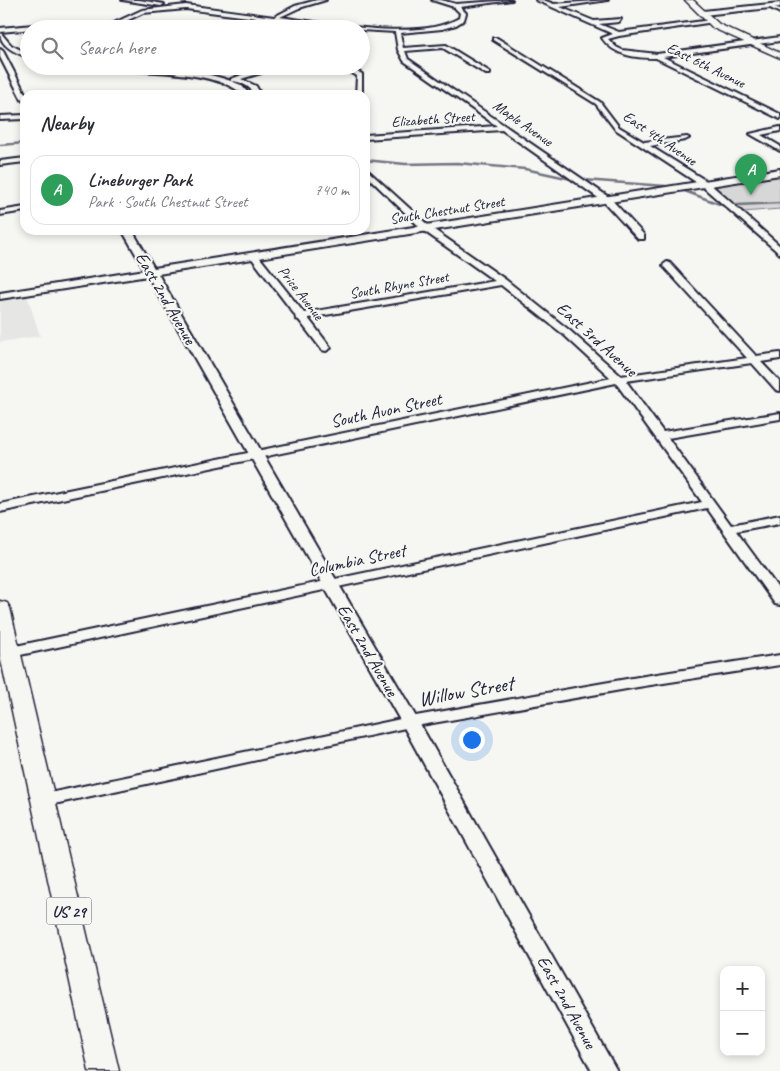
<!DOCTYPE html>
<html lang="en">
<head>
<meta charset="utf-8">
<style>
	body { margin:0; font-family:Caveat,sans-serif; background:#f7f7f7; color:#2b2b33 }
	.controls { position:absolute; right:15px; bottom:15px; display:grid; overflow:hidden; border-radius:10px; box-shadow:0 2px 8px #0003 }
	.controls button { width:45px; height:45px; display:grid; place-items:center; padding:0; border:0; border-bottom:1px solid #e1e1e2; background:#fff; color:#2b2b33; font:25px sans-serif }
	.you { position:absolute; left:471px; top:739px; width:18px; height:18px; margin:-12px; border:4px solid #fff; border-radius:50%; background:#1a73e8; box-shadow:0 0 0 8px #1a73e833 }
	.badge { display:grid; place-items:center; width:32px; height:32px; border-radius:50%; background:#d1495b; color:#fff; font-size:16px; font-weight:700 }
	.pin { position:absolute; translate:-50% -41px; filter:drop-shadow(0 1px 2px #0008) }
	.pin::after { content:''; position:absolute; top:26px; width:18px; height:15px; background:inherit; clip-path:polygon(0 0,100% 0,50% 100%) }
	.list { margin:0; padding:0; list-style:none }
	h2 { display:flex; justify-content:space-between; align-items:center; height:65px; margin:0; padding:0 20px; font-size:21px }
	h2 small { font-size:16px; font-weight:400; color:#7c7c81 }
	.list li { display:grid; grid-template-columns:32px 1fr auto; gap:15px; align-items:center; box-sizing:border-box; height:70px; margin:0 10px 10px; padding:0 10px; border:1px solid #e1e1e2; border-radius:15px }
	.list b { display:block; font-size:19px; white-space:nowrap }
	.list p { margin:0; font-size:16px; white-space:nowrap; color:#7c7c81 }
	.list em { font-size:16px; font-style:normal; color:#7c7c81 }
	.icon { flex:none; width:28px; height:28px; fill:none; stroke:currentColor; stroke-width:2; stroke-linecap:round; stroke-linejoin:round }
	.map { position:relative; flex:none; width:780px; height:1071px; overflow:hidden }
	.search { position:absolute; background:#fff; box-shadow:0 2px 8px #0003; left:20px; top:20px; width:350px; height:55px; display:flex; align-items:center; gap:12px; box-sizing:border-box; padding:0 18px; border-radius:28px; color:#7c7c81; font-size:19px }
	.panel { position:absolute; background:#fff; box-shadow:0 2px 8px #0003; left:20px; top:90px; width:350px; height:145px; border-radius:15px }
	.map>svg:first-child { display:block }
	.built { fill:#e6e6e4 }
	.green { fill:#d7d7d7; stroke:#7c7c89 }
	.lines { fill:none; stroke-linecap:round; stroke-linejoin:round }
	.stream { stroke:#757583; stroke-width:2.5 }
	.minor-casing { stroke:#22223b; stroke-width:4 }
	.tertiary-casing { stroke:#22223b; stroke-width:4 }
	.secondary-casing { stroke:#22223b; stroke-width:3 }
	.primary-casing { stroke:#22223b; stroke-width:3 }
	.minor { fill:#f6f6f2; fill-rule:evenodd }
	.tertiary { fill:#f6f6f2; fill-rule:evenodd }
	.secondary { fill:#f6f6f2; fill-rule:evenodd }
	.primary { fill:#f6f6f2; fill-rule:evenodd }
	.labels { text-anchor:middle; stroke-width:4.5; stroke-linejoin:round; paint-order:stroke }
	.far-street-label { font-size:15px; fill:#22223b; stroke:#f6f6f2 }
	.shield { fill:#f6f6f2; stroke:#626272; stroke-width:1 }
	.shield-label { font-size:16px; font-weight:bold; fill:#22223b }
	.street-label { font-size:18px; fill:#22223b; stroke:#f6f6f2 }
	.near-street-label { font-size:21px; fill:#22223b; stroke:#f6f6f2 }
</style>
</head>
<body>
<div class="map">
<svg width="780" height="1071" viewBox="0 0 780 1071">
	<rect width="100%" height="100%" fill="#f6f6f2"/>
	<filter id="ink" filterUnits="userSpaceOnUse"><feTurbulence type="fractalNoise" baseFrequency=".02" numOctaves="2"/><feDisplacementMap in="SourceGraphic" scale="10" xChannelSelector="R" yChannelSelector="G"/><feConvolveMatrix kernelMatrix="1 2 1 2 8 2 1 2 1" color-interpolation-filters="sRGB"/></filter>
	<g filter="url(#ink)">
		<!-- built -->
		<polygon class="built" points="27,295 40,336 0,342 0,299"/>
		<!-- green -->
		<polygon class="green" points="780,174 780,209 743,212 712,185"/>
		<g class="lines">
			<!-- stream -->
			<g class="stream">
				<polyline points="0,145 25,143"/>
				<polyline points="365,160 405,164 457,163 525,169 571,179"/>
				<polyline points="584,180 665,186"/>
				<polyline points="682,190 722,205"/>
				<polyline points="738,205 780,203"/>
			</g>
			<!-- minor casing -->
			<g class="minor-casing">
				<g id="minor">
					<polygon points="122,0 139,0 164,4 161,6"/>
					<path d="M317,0H326L299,8L280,17C326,23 420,42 459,18L460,13L454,7L432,0H441L456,4L512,0L460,7L466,13L464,20L456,25L442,29L400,33L403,48L446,45L490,72V74H486L443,48L405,51L408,59L610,198L644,235V239H638L604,202L502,130L365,139V135L497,126L404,61L398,50L395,32L343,29L186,9L143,13L109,29H101L142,10L186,5L274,17L295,6Z"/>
					<path d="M536,0H543L554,4L608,0L560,7L594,21L621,19L619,22L599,24L619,32L711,20L714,22L619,36L608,39L616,47L622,50L657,54L780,37V41L663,57L780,114V119L656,58C636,58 614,56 602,38L613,34Z"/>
					<polygon points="768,5 780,9 780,13 768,7"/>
					<polygon points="56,23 97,29 56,27 0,32 0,28"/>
					<path d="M0,32L11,45L29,54V58C17,53 0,47 0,32Z"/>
					<polygon points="493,38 497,38 600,102 619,127 644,142 687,137 689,138 685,140 650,146 708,182 780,246 780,254 702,186 615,129 596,104 493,40"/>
					<polygon points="0,49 3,51 26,95 25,102 22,100 0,57"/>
					<path d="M73,66C121,66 186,65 231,81V79C242,75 260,66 271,66L261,73L241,79L256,86L261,95H255C250,86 240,81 231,81L241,85L250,95H243C221,71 141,71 108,70C97,69 82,71 73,66Z"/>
					<polygon points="340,66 348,66 362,74 362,95 356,95 357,76"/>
					<polygon points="25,115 25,119 0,120 0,116"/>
					<polygon points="780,127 780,131 761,135 780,146 780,151 750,134"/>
					<polygon points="25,158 25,162 0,165 0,161"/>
					<polygon points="365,168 430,227 506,280 569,330 621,376 747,358 664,267 663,265 667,262 670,263 756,356 780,353 780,359 761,362 780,382 780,391 776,390 752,363 626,381 663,432 780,413 780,419 668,438 731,525 780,515 780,523 736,531 780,591 780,605 775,604 707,508 11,657 6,655 4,652 6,649 11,647 702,502 616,383 0,512 0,504 611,378 563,334 501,285 308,318 331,348 326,351 322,350 299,320 296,319 295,315 250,256 251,254 257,254 304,313 495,281 424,231 365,174"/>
					<polygon points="25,207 25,211 0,215 0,211"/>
					<polygon points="780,655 780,665 638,687 410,727 45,806 39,804 37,800 39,796 45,794 410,717 638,677"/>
				</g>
			</g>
			<!-- tertiary casing -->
			<g class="tertiary-casing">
				<g id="tertiary">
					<polygon points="780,3 780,7 703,15 700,13 703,11"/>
					<polygon points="780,169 780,175 158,274 416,717 617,1071 592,1071 401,722 148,276 0,299 0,293 145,270 122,230 132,230 154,268"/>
				</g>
			</g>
			<!-- secondary casing -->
			<g class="secondary-casing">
				<polygon id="secondary" points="685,0 693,0 719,24 780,53 780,58 713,28"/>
			</g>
			<!-- primary casing -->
			<g class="primary-casing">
				<polygon id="primary" points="0,601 7,603 10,608 119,1071 89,1071 0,655"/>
			</g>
			<!-- minor -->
			<use href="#minor" class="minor"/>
			<!-- tertiary -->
			<use href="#tertiary" class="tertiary"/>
			<!-- secondary -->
			<use href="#secondary" class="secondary"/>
			<!-- primary -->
			<use href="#primary" class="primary"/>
		</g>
	</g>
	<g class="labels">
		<!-- far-street labels -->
		<g class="far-street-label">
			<text transform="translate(706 65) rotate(26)" y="5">East 6th Avenue</text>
			<text transform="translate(433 119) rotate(-4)" y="5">Elizabeth Street</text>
			<text transform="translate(523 123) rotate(35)" y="5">Maple Avenue</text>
			<text transform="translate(660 138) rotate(34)" y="5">East 4th Avenue</text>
			<text transform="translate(447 210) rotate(-9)" y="5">South Chestnut Street</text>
			<text transform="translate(399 285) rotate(-10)" y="5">South Rhyne Street</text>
			<text transform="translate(301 293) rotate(52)" y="5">Price Avenue</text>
		</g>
		<!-- shield labels -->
		<rect class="shield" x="46.5" y="897.5" width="45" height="27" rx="4"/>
		<g class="shield-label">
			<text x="69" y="917">US 29</text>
		</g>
		<!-- street labels -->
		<g class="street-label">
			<text transform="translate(166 298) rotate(60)" y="6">East 2nd Avenue</text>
			<text transform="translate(597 339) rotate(42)" y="6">East 3rd Avenue</text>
			<text transform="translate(386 410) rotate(-12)" y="6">South Avon Street</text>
			<text transform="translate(357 560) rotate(-12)" y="6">Columbia Street</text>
			<text transform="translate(368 650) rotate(60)" y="6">East 2nd Avenue</text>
			<text transform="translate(567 1002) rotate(61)" y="6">East 2nd Avenue</text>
		</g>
		<!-- near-street labels -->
		<g class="near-street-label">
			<text transform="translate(466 691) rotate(-10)" y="7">Willow Street</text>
		</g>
	</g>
</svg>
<div class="controls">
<button>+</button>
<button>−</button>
</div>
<div class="you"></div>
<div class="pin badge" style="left:751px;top:195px;background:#2e9e5b">A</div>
<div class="search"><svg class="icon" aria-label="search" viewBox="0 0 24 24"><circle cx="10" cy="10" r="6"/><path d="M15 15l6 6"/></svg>Search here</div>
<section class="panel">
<h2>Nearby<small></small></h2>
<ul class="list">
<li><span class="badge" style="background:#2e9e5b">A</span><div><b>Lineburger Park</b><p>Park · South Chestnut Street</p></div><em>740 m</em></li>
</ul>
</section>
</div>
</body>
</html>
